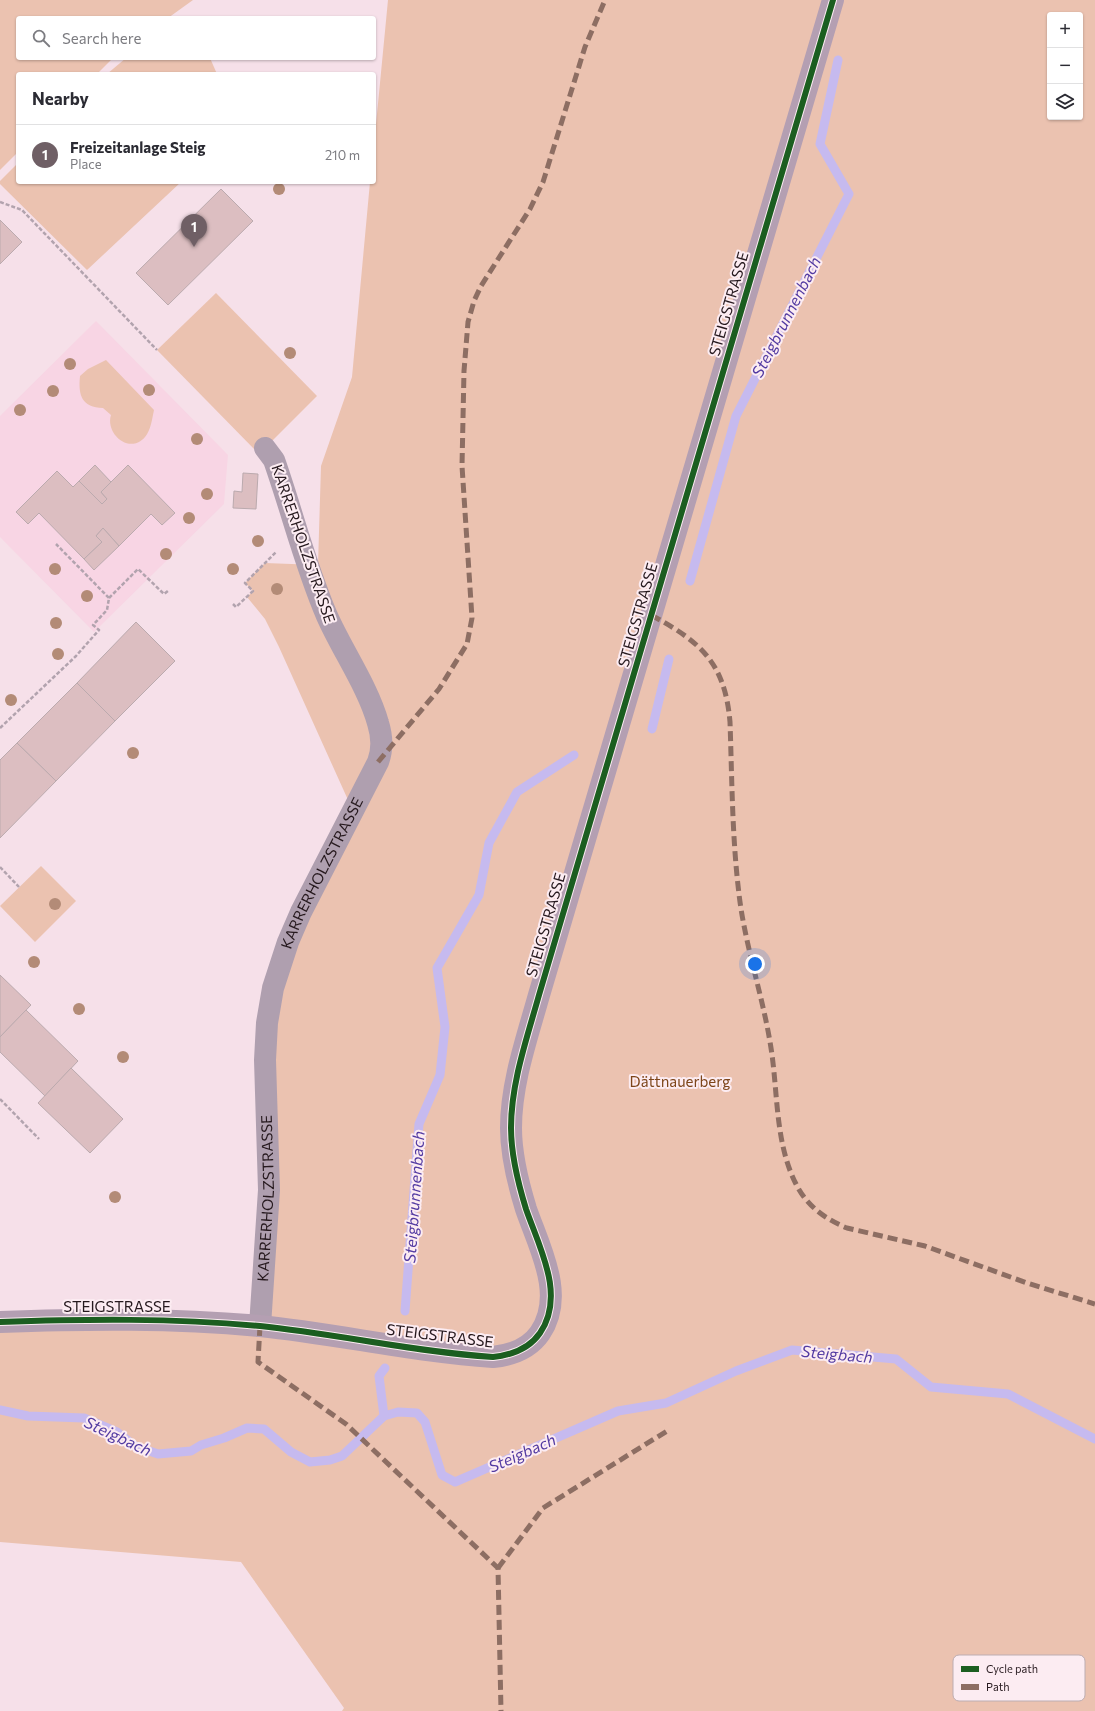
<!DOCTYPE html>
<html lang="en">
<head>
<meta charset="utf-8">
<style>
	body { margin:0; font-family:Commissioner,sans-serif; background:#f7f7f7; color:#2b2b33 }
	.controls { position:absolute; right:12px; top:12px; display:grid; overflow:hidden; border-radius:4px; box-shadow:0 1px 3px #0004 }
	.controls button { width:36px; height:36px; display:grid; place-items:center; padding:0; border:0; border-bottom:1px solid #e1e1e2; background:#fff; color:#2b2b33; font:20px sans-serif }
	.you { position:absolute; left:755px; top:964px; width:14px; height:14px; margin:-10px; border:3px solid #fff; border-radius:50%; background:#1a73e8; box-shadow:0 0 0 6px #1a73e833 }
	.badge { display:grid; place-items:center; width:26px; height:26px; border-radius:50%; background:#6f5f65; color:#fff; font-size:13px; font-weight:700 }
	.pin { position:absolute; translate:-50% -33px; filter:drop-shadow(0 1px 2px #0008) }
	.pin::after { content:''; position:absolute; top:21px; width:14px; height:12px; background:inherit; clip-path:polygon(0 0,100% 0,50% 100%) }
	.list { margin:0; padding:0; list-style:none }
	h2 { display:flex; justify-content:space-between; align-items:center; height:52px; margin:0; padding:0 16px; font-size:17px }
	h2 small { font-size:13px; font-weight:400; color:#7c7c81 }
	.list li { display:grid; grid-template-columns:26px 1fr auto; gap:12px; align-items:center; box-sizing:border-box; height:60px; padding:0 16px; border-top:1px solid #e1e1e2 }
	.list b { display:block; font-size:15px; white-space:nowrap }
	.list p { margin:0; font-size:13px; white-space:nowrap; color:#7c7c81 }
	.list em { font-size:13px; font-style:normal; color:#7c7c81 }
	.icon { flex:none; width:22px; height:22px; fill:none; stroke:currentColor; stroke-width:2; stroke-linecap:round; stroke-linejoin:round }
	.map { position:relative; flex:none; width:1095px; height:1711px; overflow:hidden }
	.search { position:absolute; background:#fff; box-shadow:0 1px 3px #0004; left:16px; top:16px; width:360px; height:44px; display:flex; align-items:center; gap:10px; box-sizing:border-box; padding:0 14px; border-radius:4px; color:#7c7c81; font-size:15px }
	.panel { position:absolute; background:#fff; box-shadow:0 1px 3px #0004; left:16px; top:72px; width:360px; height:112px; border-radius:4px }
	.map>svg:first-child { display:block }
	.built { fill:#f8d5e4 }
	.green { fill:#ebc2b0; fill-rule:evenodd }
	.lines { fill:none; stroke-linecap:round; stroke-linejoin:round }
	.stream { stroke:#c6baef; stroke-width:9 }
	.building { fill:#dcbec1; stroke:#bbaaae }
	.path { stroke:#b2a3ae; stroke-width:2.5; stroke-dasharray:4 2; stroke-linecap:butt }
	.minor { stroke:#af9faf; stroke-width:22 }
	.major { stroke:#b49fb2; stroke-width:22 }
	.quiet { stroke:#8d6e63; stroke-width:5; stroke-dasharray:10 5; stroke-linecap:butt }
	.cycleway-casing { stroke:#fcecf2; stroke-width:8 }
	.cycleway { stroke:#1b5e20; stroke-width:6 }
	.tree { fill:#b38b77 }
	.labels { text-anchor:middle; stroke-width:4; stroke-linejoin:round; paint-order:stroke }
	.street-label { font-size:15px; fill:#26191e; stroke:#fcecf2 }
	.park-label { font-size:15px; fill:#7d4519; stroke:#fcecf2 }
	.water-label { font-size:16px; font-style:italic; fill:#533ba2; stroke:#fcecf2 }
	.key { fill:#fcecf2; stroke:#bcadb2; stroke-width:1 }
	.key-label { font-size:11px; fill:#26191e }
</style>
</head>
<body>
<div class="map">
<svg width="1095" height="1711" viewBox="0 0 1095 1711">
	<rect width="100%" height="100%" fill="#f6e0e9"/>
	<!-- built -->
	<polygon class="built" points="96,321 228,455 224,504 94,632 0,537 0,416"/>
	<!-- green -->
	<g class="green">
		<polygon points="0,0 193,0 168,18 18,18 18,58 113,58 97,74 18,74 18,152 0,170"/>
		<path d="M388,0H1095V1711H342L344,1708L241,1562L0,1542V1322L260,1326L270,1005L353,811L279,647L265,619L247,597L253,591L245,583L265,563L318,565L321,466L352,377L370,182H374V145ZM1050,15H1080V117H1050Z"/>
		<polygon points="126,58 210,58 217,74 107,74"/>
		<polygon points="18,163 18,182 181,182 87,270 0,184 0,181"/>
		<polygon points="216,293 317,396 259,454 157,350"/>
		<path d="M106,360L154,410C152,419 151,430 145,437C130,455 105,434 111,415L103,408C82,407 78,396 80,376L88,369Z"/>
		<polygon points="41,866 76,901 35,942 0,906"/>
	</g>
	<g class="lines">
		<!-- stream -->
		<g class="stream">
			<polyline points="690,581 736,416 849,194 820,144 838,60"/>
			<polyline points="652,729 669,659"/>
			<polyline points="405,1311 419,1124 440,1075 445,1027 437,968 479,895 489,843 517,792 574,755"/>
			<polyline points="0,1410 28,1416 84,1418 117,1432 135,1446 158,1454 191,1451 201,1445 224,1438 247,1428 264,1429 291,1452 310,1462 330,1460 342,1456 384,1416 398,1412 417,1413 425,1422 442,1475 455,1482 618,1411 666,1403 736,1371 792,1350 896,1359 931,1387 1008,1394 1095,1439"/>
			<polyline points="384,1416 379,1376 385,1368"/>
		</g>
	</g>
	<!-- building -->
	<g class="building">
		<polygon points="221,189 253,221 168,305 136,273"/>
		<polygon points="0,220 22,242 0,264"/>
		<polygon points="95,465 111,482 101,492 107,499 102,504 79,481"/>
		<polygon points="128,465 175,513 162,525 151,514 119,546 103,528 96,536 102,542 84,559 39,513 28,524 16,512 57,471 73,487 79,481 102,504 107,499 101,492"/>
		<polygon points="243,473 258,474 256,509 233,508 234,491 242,492"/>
		<polygon points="103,528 119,546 94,570 84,559 102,542 96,536"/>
		<polygon points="136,622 175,661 115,721 77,683"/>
		<polygon points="77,683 115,721 56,781 17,743"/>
		<polygon points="17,743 56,781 0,838 0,760"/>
		<polygon points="0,975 31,1005 0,1037"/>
		<polygon points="26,1010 78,1061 45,1096 0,1052 0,1037"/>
		<polygon points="71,1068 123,1119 90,1153 38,1103"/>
	</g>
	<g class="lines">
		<!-- path -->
		<g class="path">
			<polyline points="0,202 22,210 157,350"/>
			<polyline points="109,598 138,569 164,594 169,590"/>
			<polyline points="233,604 236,607 253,591 245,583 276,552"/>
			<polyline points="0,728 76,656 99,630 93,625 107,610 109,598 56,544"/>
			<polyline points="0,867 19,887"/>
			<polyline points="0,1099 39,1139"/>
		</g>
		<!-- minor -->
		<path class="minor" id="s1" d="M260,1326L269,1190L265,1060L267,1023L273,988L288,942L301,912L378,762C383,749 382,736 378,723C368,687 342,650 327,616C305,565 292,511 274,460L265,448"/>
		<!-- major -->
		<path class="major" d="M0,1322C87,1319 173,1318 260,1326C338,1334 415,1352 493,1357C512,1355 529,1349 540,1333C566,1295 539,1247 526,1209C518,1183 511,1156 511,1128C511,1083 527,1038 539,995L833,0"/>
		<!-- quiet -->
		<g class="quiet">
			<path d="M651,615C701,642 725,663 730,722C732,779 732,837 739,894C745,946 763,996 771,1048C778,1092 775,1143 796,1184C807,1206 825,1219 847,1228L925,1246L1027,1283L1095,1304"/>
			<polyline points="378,762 439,689 467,644 472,618 462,466 464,371 468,322 474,301 481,286 530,209 543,182 585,47 605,0"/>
			<polyline points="260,1326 258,1362 346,1424 498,1568 501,1711"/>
			<polyline points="498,1568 543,1508 667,1431"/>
		</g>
		<!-- cycleway casing -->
		<g class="cycleway-casing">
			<path id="cycleway" d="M0,1322C87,1319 173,1318 260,1326C338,1334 415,1352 493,1357C512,1355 529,1349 540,1333C566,1295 539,1247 526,1209C518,1183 511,1156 511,1128C511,1083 527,1038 539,995L833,0"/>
		</g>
		<!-- cycleway -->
		<use href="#cycleway" class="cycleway"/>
	</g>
	<!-- trees -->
	<g class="tree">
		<circle cx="279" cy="189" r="6"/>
		<circle cx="290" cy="353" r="6"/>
		<circle cx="70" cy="364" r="6"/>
		<circle cx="149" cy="390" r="6"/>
		<circle cx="53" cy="391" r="6"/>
		<circle cx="20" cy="410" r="6"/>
		<circle cx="197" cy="439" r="6"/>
		<circle cx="207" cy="494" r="6"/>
		<circle cx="189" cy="518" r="6"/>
		<circle cx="258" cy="541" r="6"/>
		<circle cx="166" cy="554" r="6"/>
		<circle cx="55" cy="569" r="6"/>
		<circle cx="233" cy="569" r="6"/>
		<circle cx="277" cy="589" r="6"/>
		<circle cx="87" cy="596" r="6"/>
		<circle cx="56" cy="623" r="6"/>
		<circle cx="58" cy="654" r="6"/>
		<circle cx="11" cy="700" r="6"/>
		<circle cx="133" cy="753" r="6"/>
		<circle cx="55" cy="904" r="6"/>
		<circle cx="34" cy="962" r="6"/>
		<circle cx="79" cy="1009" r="6"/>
		<circle cx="123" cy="1057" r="6"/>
		<circle cx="115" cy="1197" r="6"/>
	</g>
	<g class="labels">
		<!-- street labels -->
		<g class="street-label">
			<text transform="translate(729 304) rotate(-74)" y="5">STEIGSTRASSE</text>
			<text transform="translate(303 544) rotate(71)" y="5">KARRERHOLZSTRASSE</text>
			<text transform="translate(638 615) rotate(-74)" y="5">STEIGSTRASSE</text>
			<text dy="5" stroke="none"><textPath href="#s1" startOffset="464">KARRERHOLZSTRASSE</textPath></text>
			<text transform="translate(546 925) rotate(-74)" y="5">STEIGSTRASSE</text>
			<text dy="5" stroke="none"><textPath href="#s1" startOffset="128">KARRERHOLZSTRASSE</textPath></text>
			<text x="117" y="1312">STEIGSTRASSE</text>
			<text transform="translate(440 1336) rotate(7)" y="5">STEIGSTRASSE</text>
		</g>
		<!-- park labels -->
		<g class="park-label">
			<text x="680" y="1087">Dättnauerberg</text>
		</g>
		<!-- water labels -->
		<g class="water-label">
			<text transform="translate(786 317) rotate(-63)" y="6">Steigbrunnenbach</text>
			<text transform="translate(414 1197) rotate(-86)" y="6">Steigbrunnenbach</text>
			<text transform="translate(837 1354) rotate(5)" y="6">Steigbach</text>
			<text transform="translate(118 1436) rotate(25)" y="6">Steigbach</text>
			<text transform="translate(522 1453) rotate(-24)" y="6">Steigbach</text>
		</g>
	</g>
	<!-- legend -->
	<rect x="953" y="1655" width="132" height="46" rx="6" class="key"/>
	<rect x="961" y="1666" width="18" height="6" fill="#1b5e20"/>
	<rect x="961" y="1684" width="18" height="6" fill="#8d6e63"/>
	<g class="key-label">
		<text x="986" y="1673">Cycle path</text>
		<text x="986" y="1691">Path</text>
	</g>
</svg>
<div class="controls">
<button>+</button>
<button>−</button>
<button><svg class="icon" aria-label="layers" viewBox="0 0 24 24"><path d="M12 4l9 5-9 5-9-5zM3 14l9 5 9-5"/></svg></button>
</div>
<div class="you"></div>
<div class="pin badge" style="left:194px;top:247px">1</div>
<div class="search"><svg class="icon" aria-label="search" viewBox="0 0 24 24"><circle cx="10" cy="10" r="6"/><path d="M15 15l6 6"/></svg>Search here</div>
<section class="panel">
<h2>Nearby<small></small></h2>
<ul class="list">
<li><span class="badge">1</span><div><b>Freizeitanlage Steig</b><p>Place</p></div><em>210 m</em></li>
</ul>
</section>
</div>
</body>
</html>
